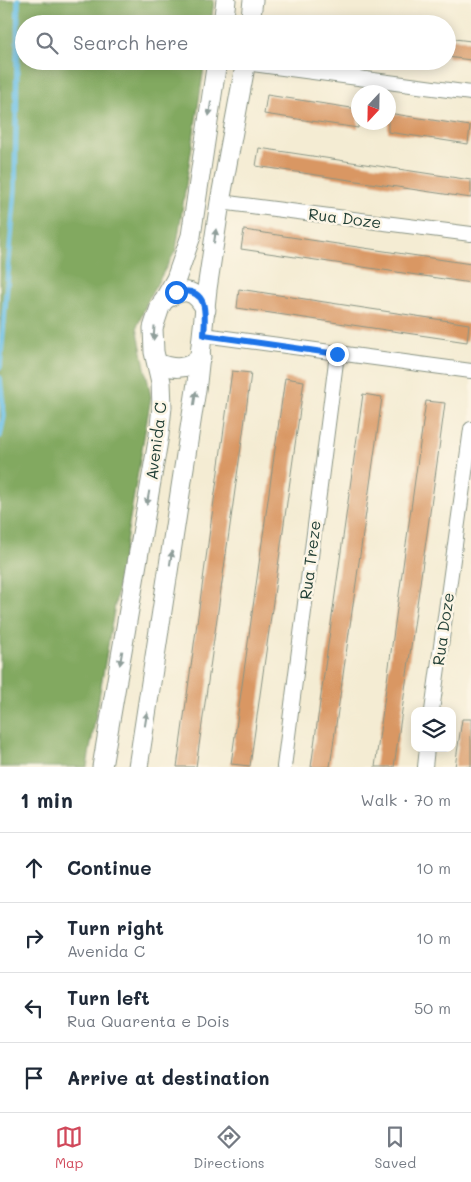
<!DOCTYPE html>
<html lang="en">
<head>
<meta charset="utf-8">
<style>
	body { margin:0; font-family:Mali,sans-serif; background:#f6f6f7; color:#1f2937 }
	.controls { position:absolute; right:15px; bottom:15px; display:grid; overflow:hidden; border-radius:10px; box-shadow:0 2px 12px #0003 }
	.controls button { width:45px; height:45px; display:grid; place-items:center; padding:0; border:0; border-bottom:1px solid #e0e1e3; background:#fff; color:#1f2937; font:25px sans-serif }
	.compass { position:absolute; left:351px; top:85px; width:45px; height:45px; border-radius:50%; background:#fff; box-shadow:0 2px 12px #0003; rotate:202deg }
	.stop { position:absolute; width:15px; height:15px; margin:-11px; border:4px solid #1a73e8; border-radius:50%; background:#fff }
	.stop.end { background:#1a73e8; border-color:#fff; box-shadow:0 1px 5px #0008 }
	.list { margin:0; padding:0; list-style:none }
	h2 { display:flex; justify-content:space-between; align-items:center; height:65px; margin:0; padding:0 20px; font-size:21px }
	h2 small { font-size:16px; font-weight:400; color:#747a83 }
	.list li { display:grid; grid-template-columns:32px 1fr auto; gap:15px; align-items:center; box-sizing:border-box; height:70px; padding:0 20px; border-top:1px solid #e0e1e3 }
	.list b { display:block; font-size:19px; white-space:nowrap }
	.list p { margin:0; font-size:16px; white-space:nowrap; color:#747a83 }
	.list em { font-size:16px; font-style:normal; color:#747a83 }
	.icon { flex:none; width:28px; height:28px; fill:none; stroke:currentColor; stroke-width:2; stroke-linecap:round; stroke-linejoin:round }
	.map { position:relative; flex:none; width:471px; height:767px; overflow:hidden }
	.search { position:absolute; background:#fff; box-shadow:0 2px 12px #0003; left:15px; right:15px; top:15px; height:55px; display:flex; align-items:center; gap:12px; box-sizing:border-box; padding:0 18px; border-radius:28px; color:#747a83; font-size:19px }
	.sheet { height:345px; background:#fff }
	nav { display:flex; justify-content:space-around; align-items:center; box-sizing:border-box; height:70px; border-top:1px solid #e0e1e3; background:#fff; font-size:14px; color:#747a83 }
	nav a { display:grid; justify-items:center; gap:2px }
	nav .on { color:#d1495b }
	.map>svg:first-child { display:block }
	.forest { fill:#82a960; stroke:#50734a }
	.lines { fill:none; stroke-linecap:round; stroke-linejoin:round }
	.stream { stroke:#69bfe6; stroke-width:5.5 }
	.building { fill:#d99763 }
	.street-casing { stroke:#8a9484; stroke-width:16 }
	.secondary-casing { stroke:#8a9484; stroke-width:21 }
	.street { stroke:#fff; stroke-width:14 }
	.secondary { stroke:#fff; stroke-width:19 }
	.oneway { fill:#8f9e9a }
	.route { stroke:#1a73e8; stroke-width:6 }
	.labels { text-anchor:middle; stroke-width:5; stroke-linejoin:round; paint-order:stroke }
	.street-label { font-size:16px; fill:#1f3d34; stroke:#fcf5e5 }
</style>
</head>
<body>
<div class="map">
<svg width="471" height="767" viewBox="0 0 471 767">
	<rect width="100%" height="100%" fill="#fcf5e5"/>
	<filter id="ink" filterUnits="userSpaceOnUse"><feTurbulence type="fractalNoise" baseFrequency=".02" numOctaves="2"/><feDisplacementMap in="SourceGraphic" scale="10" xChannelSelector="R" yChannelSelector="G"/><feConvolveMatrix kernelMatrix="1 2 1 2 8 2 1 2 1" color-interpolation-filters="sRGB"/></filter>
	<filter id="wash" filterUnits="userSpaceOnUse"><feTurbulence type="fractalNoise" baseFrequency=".0096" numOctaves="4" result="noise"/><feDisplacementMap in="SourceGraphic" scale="20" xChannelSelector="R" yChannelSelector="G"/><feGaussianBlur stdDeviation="1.12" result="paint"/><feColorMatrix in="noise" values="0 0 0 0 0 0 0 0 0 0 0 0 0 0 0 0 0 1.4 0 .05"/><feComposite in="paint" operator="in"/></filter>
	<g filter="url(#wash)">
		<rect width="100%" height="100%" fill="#f4ecd3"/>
		<!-- forest -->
		<polygon class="forest" points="0,0 214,0 211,24 24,24 24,61 205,61 176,250 149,298 137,327 151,397 87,767 0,767"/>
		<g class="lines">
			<!-- stream -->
			<g class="stream">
				<polyline points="0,367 15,190 18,0"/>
				<polyline points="0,378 4,416 0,436"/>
			</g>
		</g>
		<g id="blocks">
			<!-- building -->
			<g class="building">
				<polygon points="447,38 471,41 471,60 447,57"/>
				<polygon points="267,95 358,109 358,128 264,114"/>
				<polygon points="388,113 470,126 468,144 388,132"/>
				<polygon points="259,148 471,180 471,198 256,166"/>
				<polygon points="244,230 471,264 471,283 241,249"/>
				<polygon points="239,289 469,324 467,342 237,308"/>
				<polygon points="232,371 251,373 244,426 196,767 177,767"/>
				<polygon points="285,378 304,381 250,766 231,764"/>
				<polygon points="363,394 382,397 375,449 330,767 311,767"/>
				<polygon points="426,401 445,403 438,456 394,767 375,767"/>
				<polygon points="462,719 471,719 471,767 455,767"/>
			</g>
		</g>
	</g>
	<g filter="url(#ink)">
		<use href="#blocks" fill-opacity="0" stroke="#8a9484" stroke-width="1"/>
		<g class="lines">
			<!-- street casing -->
			<g class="street-casing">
				<g id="street">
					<polyline points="245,63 471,93"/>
					<polyline points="220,202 471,234"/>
					<polyline points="204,335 471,371"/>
					<polyline points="432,711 471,429"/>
					<polyline points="284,767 337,354"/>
					<polyline points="425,767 427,748"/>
				</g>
			</g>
			<!-- secondary casing -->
			<g class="secondary-casing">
				<g id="secondary">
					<polyline points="223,24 226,0"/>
					<polyline points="250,24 253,0"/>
					<path d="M163,301C183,288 194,287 206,310"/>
					<path d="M157,363C174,370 188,370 201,357"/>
					<polyline points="102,767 159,435 162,407 161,382 154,352 153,328 160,307 176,279 191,236 217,61"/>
					<polyline points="138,767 197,383 207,289 220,202 246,61"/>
				</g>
			</g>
			<!-- street -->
			<use href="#street" class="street"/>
			<!-- secondary -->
			<use href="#secondary" class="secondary"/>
		</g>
		<!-- one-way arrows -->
		<defs><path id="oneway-solid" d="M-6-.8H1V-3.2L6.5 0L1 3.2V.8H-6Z" transform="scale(1.25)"/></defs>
		<g class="oneway">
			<use href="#oneway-solid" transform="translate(210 109) rotate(98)"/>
			<use href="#oneway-solid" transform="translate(215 236) rotate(-82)"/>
			<use href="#oneway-solid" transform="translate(154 333) rotate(94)"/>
			<use href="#oneway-solid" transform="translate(195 398) rotate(-81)"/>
			<use href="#oneway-solid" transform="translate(148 498) rotate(100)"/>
			<use href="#oneway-solid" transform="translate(171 558) rotate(-81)"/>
			<use href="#oneway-solid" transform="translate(121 658) rotate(100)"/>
			<use href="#oneway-solid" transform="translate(146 719) rotate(-81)"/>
		</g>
	</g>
	<g class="lines" filter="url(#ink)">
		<!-- route -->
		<path class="route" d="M176,292C208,286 206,312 204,335L337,354"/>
	</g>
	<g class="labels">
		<!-- street labels -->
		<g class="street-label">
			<text transform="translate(345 218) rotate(7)" y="6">Rua Doze</text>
			<text transform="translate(156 441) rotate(-83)" y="6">Avenida C</text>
			<text transform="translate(310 560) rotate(-83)" y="6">Rua Treze</text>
			<text transform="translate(443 629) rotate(-82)" y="6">Rua Doze</text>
		</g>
	</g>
</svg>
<div class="controls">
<button><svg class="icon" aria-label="layers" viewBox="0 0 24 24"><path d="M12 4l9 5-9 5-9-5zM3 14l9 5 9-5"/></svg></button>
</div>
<svg class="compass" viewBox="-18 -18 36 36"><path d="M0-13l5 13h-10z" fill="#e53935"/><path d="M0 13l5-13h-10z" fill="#747a83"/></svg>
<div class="stop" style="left:176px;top:292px"></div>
<div class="stop end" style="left:337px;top:354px"></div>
<div class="search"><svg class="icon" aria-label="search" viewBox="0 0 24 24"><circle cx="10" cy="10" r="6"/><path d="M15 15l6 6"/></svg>Search here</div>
</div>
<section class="sheet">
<h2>1 min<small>Walk · 70 m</small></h2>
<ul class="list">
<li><svg class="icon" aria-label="ahead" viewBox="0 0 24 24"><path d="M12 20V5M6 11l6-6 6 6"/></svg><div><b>Continue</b></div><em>10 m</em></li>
<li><svg class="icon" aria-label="right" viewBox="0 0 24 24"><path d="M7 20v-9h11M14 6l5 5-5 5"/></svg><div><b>Turn right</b><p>Avenida C</p></div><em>10 m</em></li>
<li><svg class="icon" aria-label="left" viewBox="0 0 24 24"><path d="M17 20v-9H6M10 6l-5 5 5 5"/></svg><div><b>Turn left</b><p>Rua Quarenta e Dois</p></div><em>50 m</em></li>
<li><svg class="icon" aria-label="arrive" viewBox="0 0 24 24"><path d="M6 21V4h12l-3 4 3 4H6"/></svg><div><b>Arrive at destination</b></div></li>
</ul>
</section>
<nav>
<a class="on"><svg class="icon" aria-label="map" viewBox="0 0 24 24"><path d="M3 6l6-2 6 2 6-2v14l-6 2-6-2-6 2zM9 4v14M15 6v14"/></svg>Map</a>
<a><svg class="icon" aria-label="directions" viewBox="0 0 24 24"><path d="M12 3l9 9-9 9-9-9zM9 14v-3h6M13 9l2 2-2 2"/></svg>Directions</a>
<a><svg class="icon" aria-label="saved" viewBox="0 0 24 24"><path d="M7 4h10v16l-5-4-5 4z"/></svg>Saved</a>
</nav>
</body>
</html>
